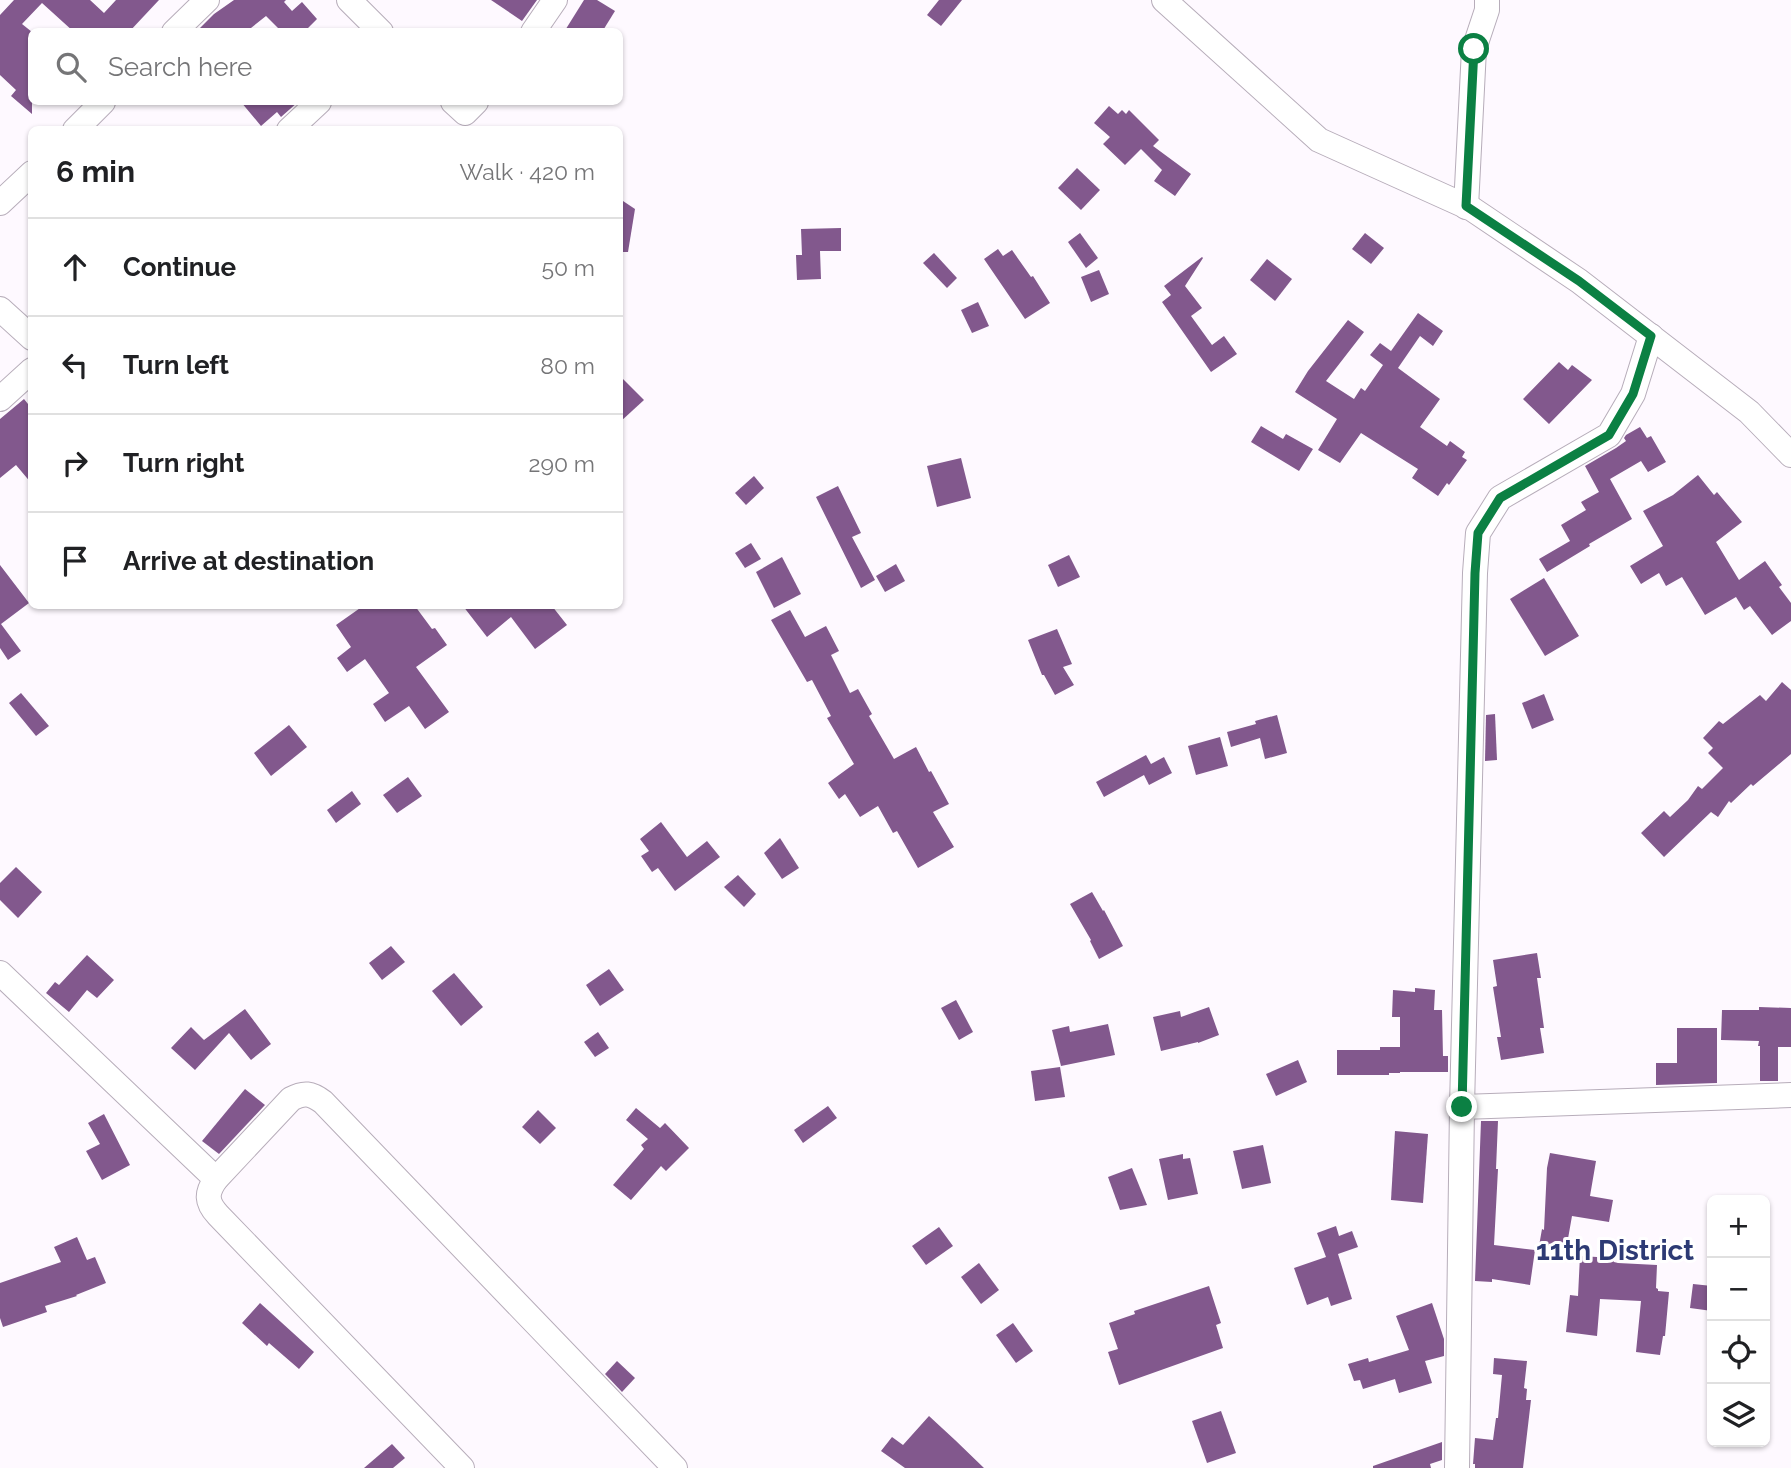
<!DOCTYPE html>
<html lang="en">
<head>
<meta charset="utf-8">
<style>
	body { margin:0; font-family:Raleway,sans-serif; background:#f6f6f6; color:#202124 }
	.controls { position:absolute; right:21px; bottom:21px; display:grid; overflow:hidden; border-radius:10px; box-shadow:0 2px 5px #0004 }
	.controls button { width:63px; height:63px; display:grid; place-items:center; padding:0; border:0; border-bottom:2px solid #e0e0e0; background:#fff; color:#202124; font:35px sans-serif }
	.stop { position:absolute; width:21px; height:21px; margin:-16px; border:5px solid #0b8043; border-radius:50%; background:#fff }
	.stop.end { background:#0b8043; border-color:#fff; box-shadow:0 2px 7px #0008 }
	.list { margin:0; padding:0; list-style:none }
	h2 { display:flex; justify-content:space-between; align-items:center; height:91px; margin:0; padding:0 28px; font-size:30px }
	h2 small { font-size:23px; font-weight:400; color:#757577 }
	.list li { display:grid; grid-template-columns:46px 1fr auto; gap:21px; align-items:center; box-sizing:border-box; height:98px; padding:0 28px; border-top:2px solid #e0e0e0 }
	.list b { display:block; font-size:26px; white-space:nowrap }
	.list em { font-size:23px; font-style:normal; color:#757577 }
	.icon { flex:none; width:38px; height:38px; fill:none; stroke:currentColor; stroke-width:2; stroke-linecap:round; stroke-linejoin:round }
	.map { position:relative; flex:none; width:1791px; height:1468px; overflow:hidden }
	.search { position:absolute; background:#fff; box-shadow:0 2px 5px #0004; left:28px; top:28px; width:595px; height:77px; display:flex; align-items:center; gap:18px; box-sizing:border-box; padding:0 24px; border-radius:10px; color:#757577; font-size:26px }
	.panel { position:absolute; background:#fff; box-shadow:0 2px 5px #0004; left:28px; top:126px; width:595px; height:483px; border-radius:10px }
	.map>svg:first-child { display:block }
	.building { fill:#82588d }
	.lines { fill:none; stroke-linecap:round; stroke-linejoin:round }
	.minor-casing { stroke:#b7adba; stroke-width:26 }
	.minor { stroke:#fff; stroke-width:24 }
	.route { stroke:#0b8043; stroke-width:9 }
	.labels { text-anchor:middle; stroke-width:6; stroke-linejoin:round; paint-order:stroke }
	.district-label { font-size:28px; font-weight:bold; fill:#2d3a74; stroke:#fff }
</style>
</head>
<body>
<div class="map">
<svg width="1791" height="1468" viewBox="0 0 1791 1468">
	<rect width="100%" height="100%" fill="#fef9ff"/>
	<!-- building -->
	<g class="building">
		<polygon points="14,0 90,0 104,13 116,0 159,0 129,32 74,32 42,3 22,24 32,32 32,114 11,96 16,90 0,75 0,15"/>
		<polygon points="234,0 286,0 284,2 292,11 302,2 317,19 304,32 282,32 266,16 246,32 196,32 214,14"/>
		<polygon points="491,0 537,0 522,21"/>
		<polygon points="584,0 597,0 615,11 602,32 564,32"/>
		<polygon points="939,0 962,0 941,26 927,15"/>
		<polygon points="241,102 298,102 281,117 277,112 261,126"/>
		<polygon points="1109,106 1118,114 1122,110 1126,114 1129,110 1159,140 1153,146 1191,174 1175,196 1154,181 1162,170 1141,149 1125,165 1103,144 1110,137 1094,123"/>
		<polygon points="1077,168 1100,190 1081,210 1058,188"/>
		<polygon points="620,199 635,209 628,252 620,252"/>
		<polygon points="841,228 841,251 820,251 821,279 797,280 796,255 802,255 801,229"/>
		<polygon points="1080,233 1098,258 1086,268 1068,242"/>
		<polygon points="1365,233 1384,248 1371,264 1352,249"/>
		<polygon points="998,249 1003,256 1012,250 1031,277 1033,276 1050,303 1025,319 984,259"/>
		<polygon points="934,253 957,278 947,288 923,263"/>
		<polygon points="1202,257 1203,258 1185,286 1202,308 1191,316 1212,345 1224,336 1237,354 1211,372 1162,302 1171,295 1164,286"/>
		<polygon points="1267,259 1292,279 1275,301 1250,280"/>
		<polygon points="1099,270 1109,294 1091,302 1081,277"/>
		<polygon points="978,302 989,326 972,333 961,310"/>
		<polygon points="1418,313 1443,331 1433,346 1420,336 1398,368 1440,399 1420,427 1447,446 1450,441 1465,452 1462,457 1467,460 1449,485 1447,483 1438,496 1412,478 1418,469 1361,433 1340,463 1318,450 1337,419 1295,392 1308,371 1348,320 1364,332 1326,381 1354,399 1361,388 1365,391 1383,365 1370,355 1380,343 1391,351"/>
		<polygon points="1559,362 1568,370 1572,365 1592,380 1549,424 1523,399"/>
		<polygon points="620,376 644,400 620,422"/>
		<polygon points="24,399 32,409 32,484 16,465 0,478 0,419"/>
		<polygon points="1261,426 1283,439 1286,434 1313,449 1299,471 1251,442"/>
		<polygon points="1640,427 1647,438 1651,436 1666,462 1648,472 1641,461 1610,479 1632,519 1589,544 1590,546 1547,572 1539,559 1570,541 1561,525 1586,510 1581,502 1599,492 1585,466 1616,448 1626,441 1624,438 1626,435"/>
		<polygon points="961,458 971,498 937,507 927,466"/>
		<polygon points="1698,475 1714,495 1717,492 1742,522 1716,542 1739,580 1765,561 1782,585 1779,587 1791,603 1791,621 1772,635 1750,606 1744,610 1736,597 1705,615 1682,577 1666,586 1659,573 1641,584 1630,566 1663,546 1643,511 1673,495"/>
		<polygon points="754,476 764,488 746,505 735,493"/>
		<polygon points="838,486 861,533 852,537 875,580 861,588 816,497"/>
		<polygon points="751,543 761,559 745,568 735,553"/>
		<polygon points="1069,555 1080,577 1058,587 1048,565"/>
		<polygon points="782,557 801,594 774,608 756,572"/>
		<polygon points="896,564 905,581 885,592 876,576"/>
		<polygon points="0,565 29,603 1,624 21,651 8,660 0,648"/>
		<polygon points="1544,578 1579,636 1545,656 1510,599"/>
		<polygon points="363,606 415,606 432,629 435,628 447,645 416,667 449,712 425,729 409,706 385,722 373,704 389,693 365,659 347,672 337,658 351,647 336,625"/>
		<polygon points="463,606 552,606 567,625 535,649 511,617 487,637"/>
		<polygon points="790,610 805,637 826,626 839,651 831,655 850,693 858,689 872,714 869,716 894,759 916,747 929,772 931,771 949,804 933,812 954,847 918,868 897,831 893,833 878,806 860,817 845,794 839,799 828,783 854,764 827,718 831,716 812,680 807,682 771,620"/>
		<polygon points="1057,629 1072,664 1063,667 1074,685 1055,695 1044,675 1042,675 1028,640"/>
		<polygon points="1782,682 1791,690 1791,754 1753,786 1751,784 1731,803 1729,801 1718,817 1711,812 1664,857 1641,833 1664,811 1670,817 1688,800 1698,786 1702,789 1723,768 1708,753 1713,748 1703,738 1719,721 1723,724 1760,695 1766,701"/>
		<polygon points="21,693 49,726 36,736 9,703"/>
		<polygon points="1544,694 1554,720 1532,729 1522,703"/>
		<polygon points="1495,714 1497,760 1485,761 1486,715"/>
		<polygon points="1277,715 1287,753 1265,759 1260,738 1231,747 1227,732 1256,724 1255,721"/>
		<polygon points="289,725 307,747 271,776 254,753"/>
		<polygon points="1220,737 1228,766 1196,775 1188,746"/>
		<polygon points="1146,755 1151,764 1164,757 1172,773 1149,785 1144,775 1104,797 1096,782"/>
		<polygon points="408,777 422,796 397,813 383,795"/>
		<polygon points="352,791 361,804 336,823 327,810"/>
		<polygon points="661,822 687,857 707,841 720,857 675,891 658,868 652,872 641,856 649,851 640,839"/>
		<polygon points="780,838 799,868 782,879 764,853"/>
		<polygon points="16,867 42,892 18,918 0,900 0,883"/>
		<polygon points="738,875 756,894 744,907 724,887"/>
		<polygon points="1092,892 1103,911 1104,910 1123,946 1099,959 1090,941 1091,940 1070,904"/>
		<polygon points="391,946 405,962 382,980 369,963"/>
		<polygon points="1537,953 1541,978 1537,978 1544,1028 1540,1028 1544,1053 1501,1060 1497,1037 1501,1037 1493,987 1497,986 1493,960"/>
		<polygon points="87,955 114,980 97,998 87,990 69,1012 46,993 55,982 59,985"/>
		<polygon points="609,969 624,990 600,1006 586,985"/>
		<polygon points="454,973 483,1007 461,1026 432,991"/>
		<polygon points="1415,988 1435,990 1434,1010 1442,1010 1443,1056 1448,1056 1448,1072 1400,1072 1400,1073 1389,1073 1389,1075 1337,1075 1337,1050 1380,1050 1380,1047 1400,1047 1400,1017 1392,1017 1393,990 1415,992"/>
		<polygon points="956,1000 973,1032 959,1040 941,1008"/>
		<polygon points="1209,1007 1219,1035 1198,1043 1198,1042 1161,1051 1153,1017 1180,1011 1181,1017"/>
		<polygon points="1759,1007 1791,1008 1791,1047 1778,1047 1778,1081 1760,1081 1760,1046 1758,1046 1759,1041 1721,1040 1722,1010 1759,1010"/>
		<polygon points="245,1009 271,1044 251,1060 229,1033 195,1070 171,1048 191,1027 204,1040"/>
		<polygon points="1108,1024 1115,1055 1061,1066 1052,1030 1069,1026 1070,1032"/>
		<polygon points="1677,1028 1717,1028 1717,1083 1656,1085 1656,1063 1677,1063"/>
		<polygon points="598,1032 609,1048 595,1057 584,1042"/>
		<polygon points="1298,1060 1307,1082 1276,1096 1266,1074"/>
		<polygon points="1060,1067 1065,1097 1035,1101 1031,1071"/>
		<polygon points="245,1089 265,1105 219,1154 202,1141"/>
		<polygon points="828,1106 837,1118 803,1143 794,1130"/>
		<polygon points="636,1108 660,1128 665,1123 689,1148 666,1171 661,1166 631,1200 613,1185 644,1149 641,1145 648,1139 626,1120"/>
		<polygon points="538,1110 556,1128 540,1144 522,1127"/>
		<polygon points="104,1114 130,1165 102,1180 86,1151 100,1144 88,1123"/>
		<polygon points="1481,1121 1498,1121 1496,1169 1498,1169 1494,1245 1535,1250 1530,1285 1492,1279 1492,1282 1475,1281"/>
		<polygon points="1395,1131 1428,1134 1423,1203 1391,1200"/>
		<polygon points="1263,1145 1271,1183 1242,1189 1233,1151"/>
		<polygon points="1550,1153 1596,1161 1590,1196 1613,1200 1609,1222 1572,1216 1566,1250 1539,1246 1542,1229 1544,1230 1547,1168"/>
		<polygon points="1183,1154 1183,1159 1190,1158 1198,1194 1168,1200 1159,1159"/>
		<polygon points="1132,1168 1147,1205 1120,1210 1108,1177"/>
		<polygon points="1336,1226 1339,1236 1352,1231 1358,1247 1338,1254 1352,1299 1331,1306 1328,1297 1307,1305 1294,1268 1326,1257 1317,1233"/>
		<polygon points="939,1227 953,1246 926,1265 912,1246"/>
		<polygon points="77,1237 87,1260 95,1257 106,1283 76,1295 77,1296 45,1306 47,1312 3,1327 0,1318 0,1283 61,1262 54,1247"/>
		<polygon points="1580,1256 1614,1258 1614,1262 1618,1263 1657,1265 1656,1288 1658,1289 1658,1291 1669,1292 1665,1336 1663,1336 1660,1355 1636,1352 1641,1301 1600,1299 1597,1336 1566,1332 1570,1295 1578,1296"/>
		<polygon points="979,1263 999,1290 981,1304 961,1277"/>
		<polygon points="1693,1284 1712,1286 1712,1311 1690,1308"/>
		<polygon points="1209,1286 1221,1323 1216,1325 1223,1348 1119,1385 1108,1352 1118,1349 1109,1323 1135,1314 1134,1311"/>
		<polygon points="260,1303 314,1352 299,1369 269,1343 267,1346 242,1323"/>
		<polygon points="1432,1303 1444,1339 1444,1356 1425,1361 1432,1383 1399,1393 1395,1379 1363,1389 1360,1380 1354,1381 1348,1364 1368,1358 1369,1362 1409,1350 1396,1316"/>
		<polygon points="1013,1323 1033,1351 1016,1363 996,1335"/>
		<polygon points="1494,1358 1527,1361 1524,1388 1527,1389 1526,1400 1531,1400 1523,1468 1475,1468 1475,1464 1473,1464 1475,1438 1493,1440 1496,1418 1498,1418 1502,1375 1493,1374"/>
		<polygon points="617,1361 635,1378 622,1392 605,1374"/>
		<polygon points="1221,1411 1236,1453 1207,1463 1192,1421"/>
		<polygon points="929,1416 955,1440 984,1468 905,1468 881,1451 892,1437 903,1445"/>
		<polygon points="1442,1442 1442,1460 1430,1464 1431,1468 1373,1468 1373,1466"/>
		<polygon points="392,1444 405,1458 393,1468 364,1468"/>
	</g>
	<g class="lines">
		<!-- minor casing -->
		<g class="minor-casing">
			<g id="minor">
				<polyline points="349,0 381,32"/>
				<polyline points="1164,0 1319,140 1472,209 1579,281 1749,412 1791,455"/>
				<polyline points="174,32 207,0"/>
				<polyline points="533,32 555,0"/>
				<polyline points="453,102 465,113 476,102"/>
				<polyline points="75,130 103,102"/>
				<polyline points="289,130 319,102"/>
				<polyline points="0,203 32,173"/>
				<polyline points="1466,207 1474,49 1487,10 1487,0"/>
				<polyline points="0,309 32,338"/>
				<polyline points="0,399 32,370"/>
				<polyline points="0,973 216,1179"/>
				<polyline points="1462,1107 1791,1095"/>
				<path d="M462,1468L218,1215C206,1202 206,1193 216,1179L291,1099C304,1092 311,1093 323,1102L675,1468"/>
				<polyline points="1457,1468 1462,1107 1475,573 1478,533 1500,498 1609,435 1633,394 1651,336"/>
			</g>
		</g>
		<!-- minor -->
		<use href="#minor" class="minor"/>
	</g>
	<g class="lines">
		<!-- route -->
		<polyline class="route" points="1462,1107 1475,573 1478,533 1500,498 1609,435 1633,394 1651,336 1579,281 1466,206 1474,49"/>
	</g>
	<g class="labels">
		<!-- district labels -->
		<g class="district-label">
			<text x="1615" y="1260">11th District</text>
		</g>
	</g>
</svg>
<div class="controls">
<button>+</button>
<button>−</button>
<button><svg class="icon" aria-label="locate" viewBox="0 0 24 24"><circle cx="12" cy="12" r="6"/><path d="M12 2v4M12 18v4M2 12h4M18 12h4"/></svg></button>
<button><svg class="icon" aria-label="layers" viewBox="0 0 24 24"><path d="M12 4l9 5-9 5-9-5zM3 14l9 5 9-5"/></svg></button>
</div>
<div class="stop" style="left:1474px;top:49px"></div>
<div class="stop end" style="left:1462px;top:1107px"></div>
<div class="search"><svg class="icon" aria-label="search" viewBox="0 0 24 24"><circle cx="10" cy="10" r="6"/><path d="M15 15l6 6"/></svg>Search here</div>
<section class="panel">
<h2>6 min<small>Walk · 420 m</small></h2>
<ul class="list">
<li><svg class="icon" aria-label="ahead" viewBox="0 0 24 24"><path d="M12 20V5M6 11l6-6 6 6"/></svg><div><b>Continue</b></div><em>50 m</em></li>
<li><svg class="icon" aria-label="left" viewBox="0 0 24 24"><path d="M17 20v-9H6M10 6l-5 5 5 5"/></svg><div><b>Turn left</b></div><em>80 m</em></li>
<li><svg class="icon" aria-label="right" viewBox="0 0 24 24"><path d="M7 20v-9h11M14 6l5 5-5 5"/></svg><div><b>Turn right</b></div><em>290 m</em></li>
<li><svg class="icon" aria-label="arrive" viewBox="0 0 24 24"><path d="M6 21V4h12l-3 4 3 4H6"/></svg><div><b>Arrive at destination</b></div></li>
</ul>
</section>
</div>
</body>
</html>
